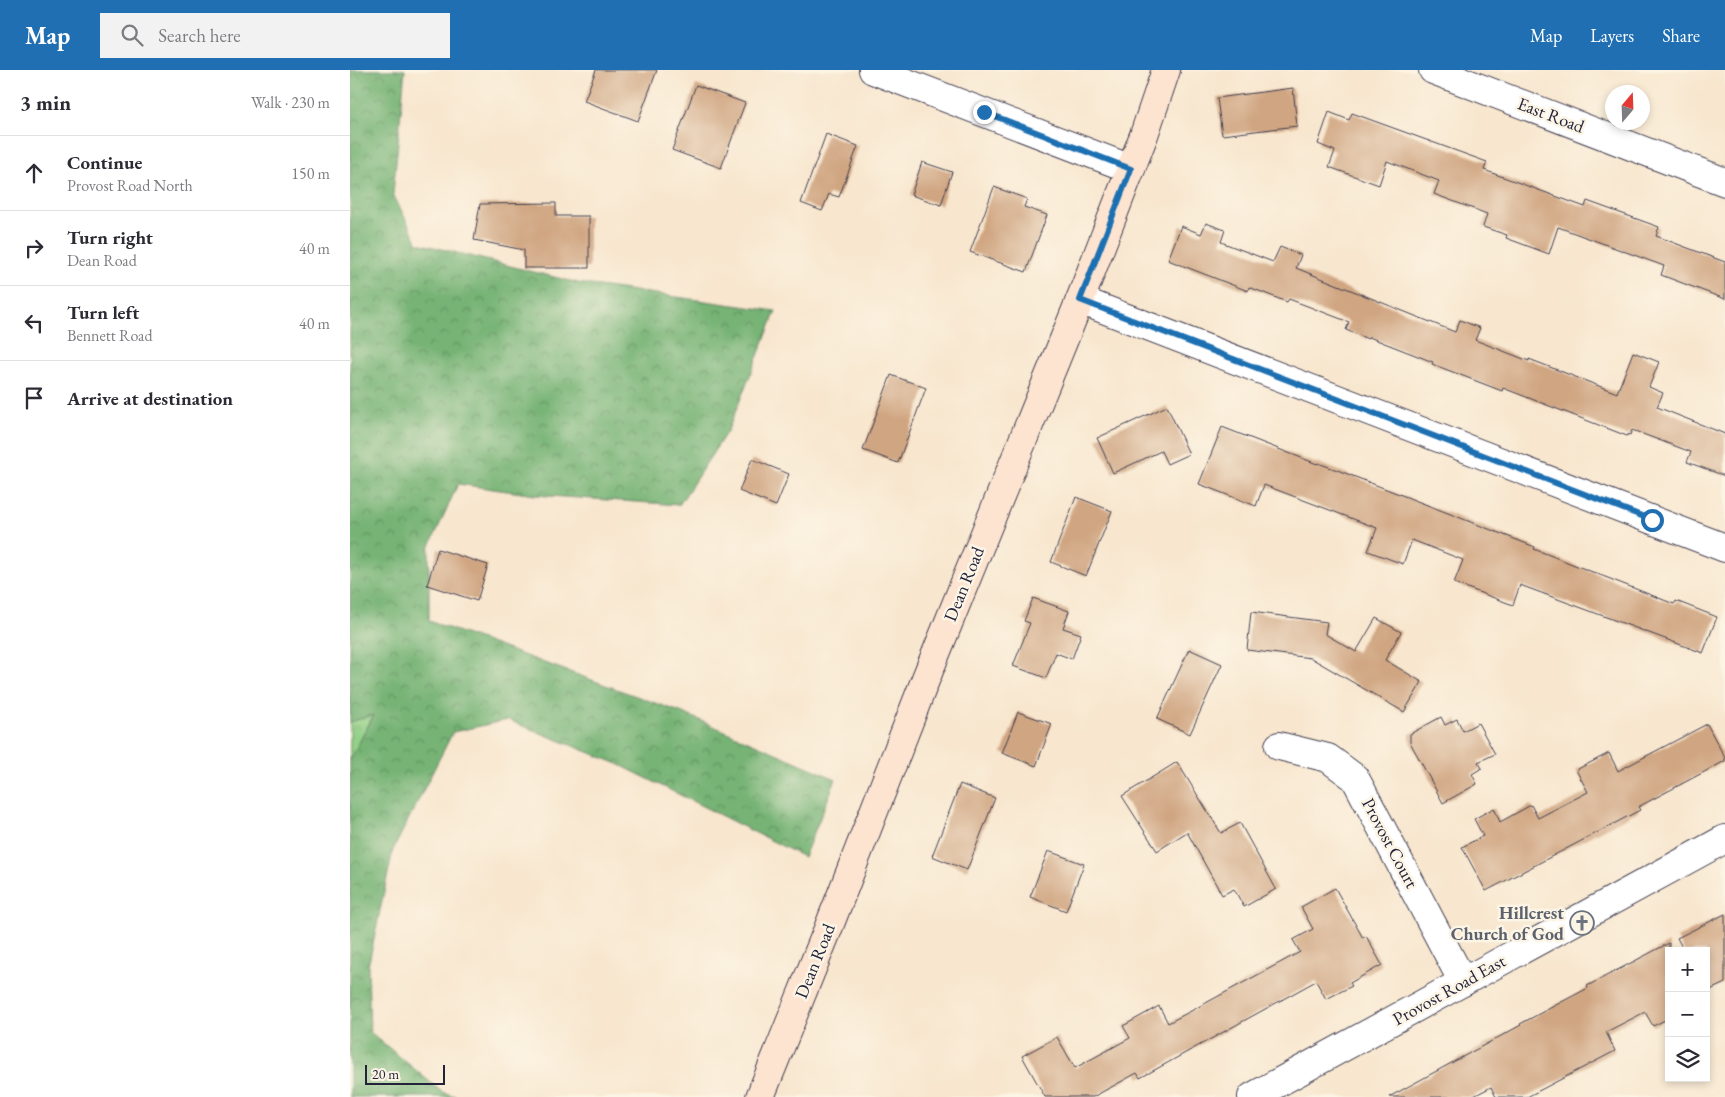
<!DOCTYPE html>
<html lang="en">
<head>
<meta charset="utf-8">
<style>
	body { margin:0; font-family:"EB Garamond",serif; background:#f2f2f3; color:#2b2b33 }
	.controls { position:absolute; right:15px; bottom:15px; display:grid; overflow:hidden; border-radius:0px; box-shadow:0 2px 8px #0003 }
	.controls button { width:45px; height:45px; display:grid; place-items:center; padding:0; border:0; border-bottom:1px solid #e1e1e2; background:#fff; color:#2b2b33; font:25px sans-serif }
	.compass { position:absolute; left:1255px; top:15px; width:45px; height:45px; border-radius:50%; background:#fff; box-shadow:0 2px 8px #0003; rotate:19deg }
	.scale { position:absolute; left:15px; bottom:12px; width:80px; box-sizing:border-box; padding-left:5px; border:2px solid #22223b; border-top:0; font-size:14px; line-height:18px; white-space:nowrap; color:#22223b; -webkit-text-stroke:4px #fcf5e5; paint-order:stroke }
	.stop { position:absolute; width:15px; height:15px; margin:-11px; border:4px solid #1f6fb2; border-radius:50%; background:#fff }
	.stop.end { background:#1f6fb2; border-color:#fff; box-shadow:0 1px 5px #0008 }
	.list { margin:0; padding:0; list-style:none }
	h2 { display:flex; justify-content:space-between; align-items:center; height:65px; margin:0; padding:0 20px; font-size:21px }
	h2 small { font-size:16px; font-weight:400; color:#7c7c81 }
	.list li { display:grid; grid-template-columns:32px 1fr auto; gap:15px; align-items:center; box-sizing:border-box; height:75px; padding:0 20px; border-top:1px solid #e1e1e2 }
	.list b { display:block; font-size:19px; white-space:nowrap }
	.list p { margin:0; font-size:16px; white-space:nowrap; color:#7c7c81 }
	.list em { font-size:16px; font-style:normal; color:#7c7c81 }
	.icon { flex:none; width:28px; height:28px; fill:none; stroke:currentColor; stroke-width:2; stroke-linecap:round; stroke-linejoin:round }
	.map { position:relative; flex:none; width:1375px; height:1027px; overflow:hidden }
	header { display:flex; align-items:center; gap:30px; box-sizing:border-box; height:70px; padding:0 25px; background:#1f6fb2; color:#fff }
	header strong { font-size:24px }
	nav { display:flex; gap:28px; margin-inline-start:auto; font-size:18px }
	.search { width:350px; height:45px; background:#f2f2f3; display:flex; align-items:center; gap:12px; box-sizing:border-box; padding:0 18px; border-radius:0px; color:#7c7c81; font-size:19px }
	main { display:flex }
	aside { flex:1; background:#fff }
	.map>svg:first-child { display:block }
	.grass { fill:url(#grass-tufts); stroke:#5a7a61 }
	.forest { fill:url(#forest-crowns); stroke:#4c6a58 }
	.building { fill:#d0a682 }
	.lines { fill:none; stroke-linecap:round; stroke-linejoin:round }
	.minor-casing { stroke:#423f51; stroke-width:30 }
	.tertiary-casing { stroke:#423f51; stroke-width:30 }
	.secondary-casing { stroke:#423f51; stroke-width:30 }
	.minor { stroke:#fff; stroke-width:28 }
	.tertiary { stroke:#fff; stroke-width:28 }
	.secondary { stroke:#fde4d1; stroke-width:28 }
	.route { stroke:#1f6fb2; stroke-width:6 }
	.labels { text-anchor:middle; stroke-width:5; stroke-linejoin:round; paint-order:stroke }
	.street-label { font-size:18px; fill:#22223b; stroke:#fcf5e5 }
	.worship-label { font-size:18px; font-weight:bold; fill:#5b616d; stroke:#fcf5e5; text-anchor:end }
</style>
</head>
<body>
<header>
<strong>Map</strong>
<div class="search"><svg class="icon" aria-label="search" viewBox="0 0 24 24"><circle cx="10" cy="10" r="6"/><path d="M15 15l6 6"/></svg>Search here</div>
<nav><a>Map</a><a>Layers</a><a>Share</a></nav>
</header>
<main>
<aside>
<h2>3 min<small>Walk · 230 m</small></h2>
<ul class="list">
<li><svg class="icon" aria-label="ahead" viewBox="0 0 24 24"><path d="M12 20V5M6 11l6-6 6 6"/></svg><div><b>Continue</b><p>Provost Road North</p></div><em>150 m</em></li>
<li><svg class="icon" aria-label="right" viewBox="0 0 24 24"><path d="M7 20v-9h11M14 6l5 5-5 5"/></svg><div><b>Turn right</b><p>Dean Road</p></div><em>40 m</em></li>
<li><svg class="icon" aria-label="left" viewBox="0 0 24 24"><path d="M17 20v-9H6M10 6l-5 5 5 5"/></svg><div><b>Turn left</b><p>Bennett Road</p></div><em>40 m</em></li>
<li><svg class="icon" aria-label="arrive" viewBox="0 0 24 24"><path d="M6 21V4h12l-3 4 3 4H6"/></svg><div><b>Arrive at destination</b></div></li>
</ul>
</aside>
<div class="map">
<svg width="1375" height="1027" viewBox="0 0 1375 1027">
	<defs>
		<pattern id="grass-tufts" width="24" height="20" patternUnits="userSpaceOnUse" patternTransform="scale(1.25)"><rect width="24" height="20" fill="#93d187"/><path d="M3 7l-1-3M5 7V3M7 7l1-3M15 17l-1-3M17 17v-4M19 17l1-3" fill="none" stroke="#7eb375"/></pattern>
		<pattern id="forest-crowns" width="20" height="18" patternUnits="userSpaceOnUse" patternTransform="scale(1.25)"><rect width="20" height="18" fill="#76b374"/><path d="M2 6a3 3 0 1 1 6 0M12 15a3 3 0 1 1 6 0" fill="none" stroke="#609160"/></pattern>
	</defs>
	<rect width="100%" height="100%" fill="#fcf5e5"/>
	<filter id="ink" filterUnits="userSpaceOnUse"><feTurbulence type="fractalNoise" baseFrequency=".02" numOctaves="2"/><feDisplacementMap in="SourceGraphic" scale="10" xChannelSelector="R" yChannelSelector="G"/><feConvolveMatrix kernelMatrix="1 2 1 2 8 2 1 2 1" color-interpolation-filters="sRGB"/></filter>
	<filter id="wash" filterUnits="userSpaceOnUse"><feTurbulence type="fractalNoise" baseFrequency=".0096" numOctaves="4" result="noise"/><feDisplacementMap in="SourceGraphic" scale="20" xChannelSelector="R" yChannelSelector="G"/><feGaussianBlur stdDeviation="1.12" result="paint"/><feColorMatrix in="noise" values="0 0 0 0 0 0 0 0 0 0 0 0 0 0 0 0 0 1.4 0 .05"/><feComposite in="paint" operator="in"/></filter>
	<g filter="url(#wash)">
		<rect width="100%" height="100%" fill="#f8e6ce"/>
		<!-- grass -->
		<polygon class="grass" points="24,644 0,690 0,652"/>
		<!-- forest -->
		<polygon class="forest" points="0,0 55,0 43,124 68,173 228,213 426,241 378,360 329,435 185,425 108,414 79,478 79,551 333,643 486,709 454,787 268,694 158,650 103,662 43,780 18,897 20,962 92,1022 108,1027 0,1027 0,690 24,645 0,652"/>
		<g id="blocks">
			<!-- building -->
			<g class="building">
				<polygon points="246,0 307,0 288,51 234,31"/>
				<polygon points="346,15 395,33 371,98 322,80"/>
				<polygon points="943,18 947,56 872,65 867,28"/>
				<polygon points="979,42 999,50 1002,43 1137,92 1134,100 1235,137 1237,131 1309,157 1306,166 1375,192 1375,229 1311,205 1314,196 1208,157 1199,184 1156,168 1157,165 1133,157 1137,144 1084,124 1089,111 1037,91 1029,115 979,97 985,81 968,74"/>
				<polygon points="476,64 508,76 489,127 479,124 472,141 451,133"/>
				<polygon points="572,92 602,102 591,135 561,125"/>
				<polygon points="644,117 677,129 674,137 697,145 676,202 620,182"/>
				<polygon points="206,133 206,146 239,146 239,198 174,198 174,180 124,170 130,134"/>
				<polygon points="856,153 875,160 871,172 923,192 930,177 951,185 946,198 1105,262 1110,250 1130,258 1125,270 1179,291 1179,289 1267,323 1283,282 1309,292 1299,317 1313,323 1307,337 1375,364 1375,406 1337,392 1341,382 1282,360 1280,365 1278,364 1277,366 1153,318 1152,321 1082,294 1083,292 1019,267 1018,269 996,260 999,252 939,229 937,232 899,217 898,221 818,190 831,156 851,164"/>
				<polygon points="541,305 576,318 548,393 513,380"/>
				<polygon points="817,336 839,384 817,394 811,381 763,403 747,368"/>
				<polygon points="872,357 967,394 968,393 990,401 1185,477 1184,479 1324,534 1326,531 1367,547 1353,583 1170,515 1163,535 1104,513 1113,490 1062,470 1053,494 1018,481 1027,458 914,415 906,436 849,414"/>
				<polygon points="402,389 439,404 426,436 389,421"/>
				<polygon points="726,427 762,441 736,506 701,492"/>
				<polygon points="88,479 138,495 127,531 77,515"/>
				<polygon points="683,528 719,541 713,558 731,564 722,589 706,583 696,608 663,596 680,553 674,551"/>
				<polygon points="901,542 977,552 975,564 1006,582 1026,548 1051,562 1035,590 1072,612 1054,642 961,588 897,580"/>
				<polygon points="839,579 872,594 840,664 807,649"/>
				<polygon points="668,642 702,654 686,696 652,683"/>
				<polygon points="1091,647 1095,655 1107,649 1113,661 1128,653 1145,684 1128,692 1132,698 1122,704 1127,714 1093,733 1060,672 1060,664"/>
				<polygon points="1357,654 1375,688 1375,691 1288,737 1290,740 1136,821 1112,777 1133,766 1124,749 1144,738 1150,752 1181,735 1188,748 1238,722 1226,700 1259,683 1268,701"/>
				<polygon points="827,692 871,763 890,753 926,819 894,837 884,819 872,825 837,762 807,781 772,726"/>
				<polygon points="610,714 645,728 617,800 582,786"/>
				<polygon points="698,781 734,794 716,841 680,827"/>
				<polygon points="985,818 1013,868 1016,866 1032,895 1000,913 1002,916 976,929 966,911 790,1008 787,1003 743,1027 695,1027 672,986 707,967 725,998 780,968 773,956 809,936 818,953 841,941 950,882 943,870 963,859 951,837"/>
				<polygon points="1375,844 1375,913 1356,922 1356,881 1334,881 1327,868"/>
				<polygon points="1319,873 1319,948 1303,956 1295,942 1256,962 1265,981 1177,1027 1146,1027 1141,1017 1122,1027 1039,1027 1171,955 1170,954 1238,918 1237,916"/>
			</g>
		</g>
	</g>
	<g filter="url(#ink)">
		<use href="#blocks" fill-opacity="0" stroke="#423f51" stroke-width="1"/>
		<g class="lines">
			<!-- minor casing -->
			<g class="minor-casing">
				<g id="minor">
					<polyline points="523,0 781,99"/>
					<polyline points="730,230 1375,478"/>
					<polyline points="929,676 978,688 1005,708 1113,912"/>
					<polyline points="902,1027 1375,769"/>
				</g>
			</g>
			<!-- tertiary casing -->
			<g class="tertiary-casing">
				<polyline id="tertiary" points="1083,0 1375,112"/>
			</g>
			<!-- secondary casing -->
			<g class="secondary-casing">
				<polyline id="secondary" points="410,1027 476,864 576,608 730,230 794,65 816,0"/>
			</g>
			<!-- minor -->
			<use href="#minor" class="minor"/>
			<!-- tertiary -->
			<use href="#tertiary" class="tertiary"/>
			<!-- secondary -->
			<use href="#secondary" class="secondary"/>
		</g>
	</g>
	<g class="lines" filter="url(#ink)">
		<!-- route -->
		<polyline class="route" points="634,42 781,99 730,230 1302,450"/>
	</g>
	<!-- icons -->
	<defs>
		<g id="church-ring" transform="scale(1.25)"><circle r="9.5" fill="#fcf5e5" stroke="#6b7280" stroke-width="1.5"/><path d="M-1.2-6h2.4v3.5h3.3v2.4h-3.3V6h-2.4V-.1h-3.3v-2.4h3.3Z" fill="#6b7280"/></g>
	</defs>
	<g fill-rule="evenodd">
		<use href="#church-ring" x="1232" y="853"/>
	</g>
	<g class="labels">
		<!-- street labels -->
		<g class="street-label">
			<text transform="translate(1201 45) rotate(21)" y="6">East Road</text>
			<text transform="translate(614 514) rotate(-68)" y="6">Dean Road</text>
			<text transform="translate(1040 773) rotate(62)" y="6">Provost Court</text>
			<text transform="translate(465 891) rotate(-68)" y="6">Dean Road</text>
			<text transform="translate(1099 920) rotate(-29)" y="6">Provost Road East</text>
		</g>
		<!-- worship labels -->
		<g class="worship-label">
			<text x="1214" y="849">Hillcrest<tspan x="1214" dy="21">Church of God</tspan></text>
		</g>
	</g>
</svg>
<div class="controls">
<button>+</button>
<button>−</button>
<button><svg class="icon" aria-label="layers" viewBox="0 0 24 24"><path d="M12 4l9 5-9 5-9-5zM3 14l9 5 9-5"/></svg></button>
</div>
<svg class="compass" viewBox="-18 -18 36 36"><path d="M0-13l5 13h-10z" fill="#e53935"/><path d="M0 13l5-13h-10z" fill="#7c7c81"/></svg>
<div class="scale">20 m</div>
<div class="stop" style="left:1302px;top:450px"></div>
<div class="stop end" style="left:634px;top:42px"></div>
</div>
</main>
</body>
</html>
